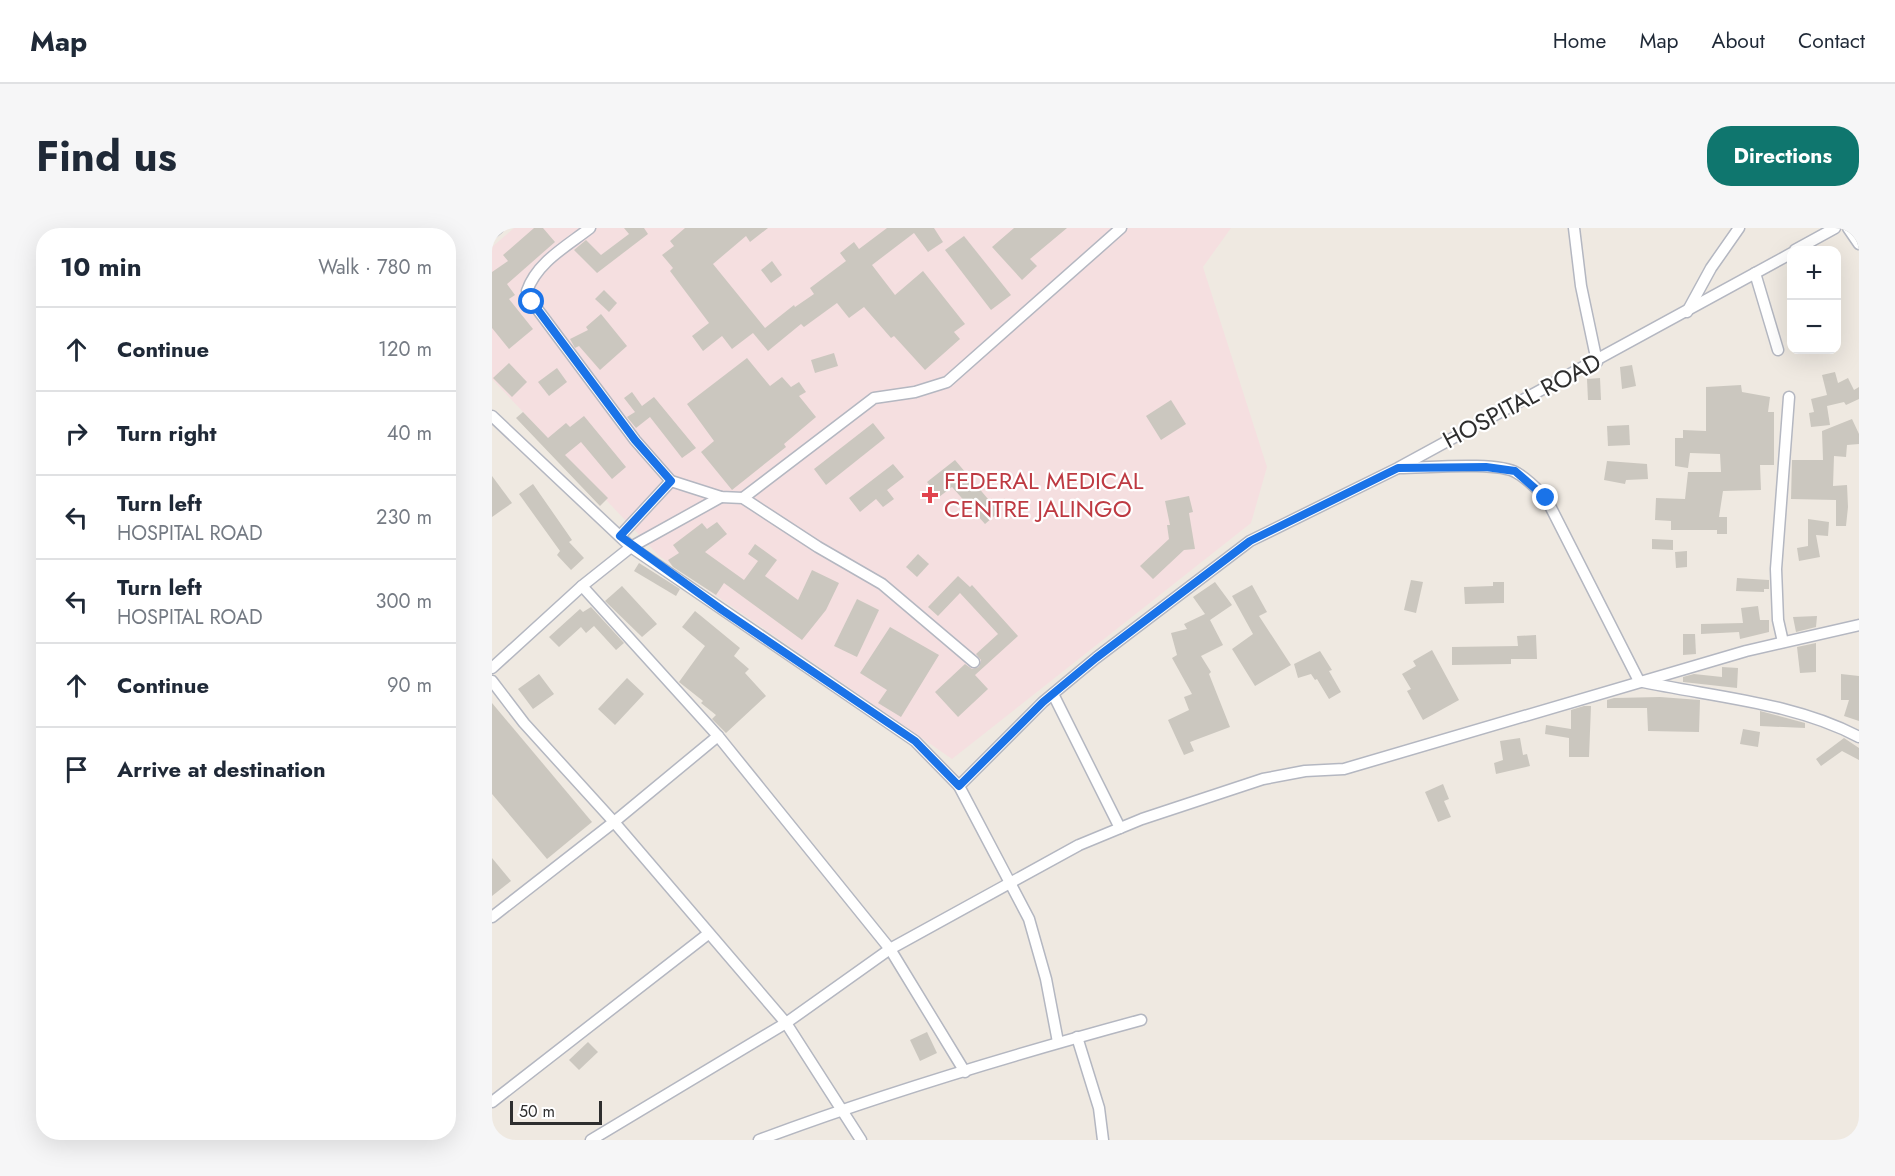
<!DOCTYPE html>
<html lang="en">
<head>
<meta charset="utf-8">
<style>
	body { margin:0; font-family:Jost,sans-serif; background:#f6f6f7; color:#1f2937 }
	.controls { position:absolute; right:18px; top:18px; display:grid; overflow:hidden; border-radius:12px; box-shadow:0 6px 24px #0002 }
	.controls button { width:54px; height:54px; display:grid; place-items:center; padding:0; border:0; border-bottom:2px solid #e0e1e3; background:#fff; color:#1f2937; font:30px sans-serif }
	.scale { position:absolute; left:18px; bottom:15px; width:92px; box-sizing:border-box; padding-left:6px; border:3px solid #2e2e2e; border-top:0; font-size:16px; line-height:21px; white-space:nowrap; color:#2e2e2e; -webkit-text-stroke:4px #fff; paint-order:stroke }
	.stop { position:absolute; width:18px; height:18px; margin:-14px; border:4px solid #1a73e8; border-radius:50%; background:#fff }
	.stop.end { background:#1a73e8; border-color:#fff; box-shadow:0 2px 6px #0008 }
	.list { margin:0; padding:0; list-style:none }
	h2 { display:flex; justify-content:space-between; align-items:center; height:78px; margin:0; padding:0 24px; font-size:26px }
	h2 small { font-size:20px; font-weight:400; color:#747a83 }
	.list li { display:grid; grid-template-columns:39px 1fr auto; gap:18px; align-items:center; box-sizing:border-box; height:84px; padding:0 24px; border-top:2px solid #e0e1e3 }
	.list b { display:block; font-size:22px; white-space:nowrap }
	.list p { margin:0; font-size:20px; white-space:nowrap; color:#747a83 }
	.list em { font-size:20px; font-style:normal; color:#747a83 }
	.icon { flex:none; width:33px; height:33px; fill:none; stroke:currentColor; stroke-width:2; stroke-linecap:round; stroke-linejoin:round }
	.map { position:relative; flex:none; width:1367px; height:912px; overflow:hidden; border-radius:24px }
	header { display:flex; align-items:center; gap:36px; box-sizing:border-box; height:84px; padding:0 30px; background:#fff; border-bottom:2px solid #e0e1e3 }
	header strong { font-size:28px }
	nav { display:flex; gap:33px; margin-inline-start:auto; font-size:21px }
	.intro { display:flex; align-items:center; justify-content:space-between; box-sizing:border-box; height:144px; padding:0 36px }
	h1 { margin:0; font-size:42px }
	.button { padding:15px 27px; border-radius:24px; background:#0f766e; color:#fff; font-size:21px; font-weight:700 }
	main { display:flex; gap:36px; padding:0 36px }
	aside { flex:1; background:#fff; border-radius:24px; box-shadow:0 6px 24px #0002 }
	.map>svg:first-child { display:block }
	.medical { fill:#f5dfe0 }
	.building { fill:#cbc7bf }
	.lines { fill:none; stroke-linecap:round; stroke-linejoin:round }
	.street-casing { stroke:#b4b7c1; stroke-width:13 }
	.street { stroke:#fff; stroke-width:10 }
	.route { stroke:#1a73e8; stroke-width:8 }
	.health-dot { fill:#e0444e; stroke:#fff; stroke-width:2 }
	.labels { text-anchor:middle; stroke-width:4.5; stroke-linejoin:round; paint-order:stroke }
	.street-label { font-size:24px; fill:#2e2e2e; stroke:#fff }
	.health-label { font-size:24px; fill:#be3a42; stroke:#fff; text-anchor:start }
</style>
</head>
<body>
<header>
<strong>Map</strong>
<nav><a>Home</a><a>Map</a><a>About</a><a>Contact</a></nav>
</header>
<div class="intro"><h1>Find us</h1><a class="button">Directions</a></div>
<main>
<aside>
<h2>10 min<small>Walk · 780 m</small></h2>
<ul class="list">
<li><svg class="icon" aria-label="ahead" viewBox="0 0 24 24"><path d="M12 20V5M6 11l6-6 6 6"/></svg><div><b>Continue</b></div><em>120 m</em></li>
<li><svg class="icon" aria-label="right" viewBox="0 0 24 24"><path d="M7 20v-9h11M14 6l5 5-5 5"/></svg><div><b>Turn right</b></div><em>40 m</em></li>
<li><svg class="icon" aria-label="left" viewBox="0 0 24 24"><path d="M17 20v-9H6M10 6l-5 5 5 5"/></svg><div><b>Turn left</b><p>HOSPITAL ROAD</p></div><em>230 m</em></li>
<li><svg class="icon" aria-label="left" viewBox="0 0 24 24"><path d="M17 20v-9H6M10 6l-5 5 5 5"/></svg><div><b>Turn left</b><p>HOSPITAL ROAD</p></div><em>300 m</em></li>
<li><svg class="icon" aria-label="ahead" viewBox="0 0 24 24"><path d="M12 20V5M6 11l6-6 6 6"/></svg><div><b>Continue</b></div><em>90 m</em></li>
<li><svg class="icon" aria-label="arrive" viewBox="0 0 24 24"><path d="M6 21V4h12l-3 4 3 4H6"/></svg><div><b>Arrive at destination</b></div></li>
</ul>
</aside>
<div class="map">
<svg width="1367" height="912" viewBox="0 0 1367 912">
	<rect width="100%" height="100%" fill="#efe9e1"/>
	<!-- medical -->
	<polygon class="medical" points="22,0 739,0 711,39 775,239 759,295 460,531 167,328 0,151 0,19"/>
	<!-- building -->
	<g class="building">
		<polygon points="42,0 51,0 63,14 15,56 23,67 17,71 41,101 17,121 0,100 0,44 16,33 11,27"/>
		<polygon points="132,0 152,0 156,6 105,45 82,22 94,12 109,27 137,6"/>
		<polygon points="193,0 276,0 258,14 254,8 221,36 273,100 302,77 303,79 322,66 318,60 354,33 348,25 362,14 367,21 395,0 442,0 451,14 436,24 422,5 380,37 403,67 431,43 473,96 462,104 468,111 433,142 402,108 399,110 372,79 357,90 345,75 312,99 309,96 276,123 261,105 240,121 230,108 211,123 200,108 217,95 178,43 181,40 170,27 182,18 178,13"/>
		<polygon points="522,0 575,0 538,31 545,38 530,52 500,19"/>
		<polygon points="472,8 519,67 499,82 453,22"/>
		<polygon points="280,33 290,47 279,55 269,42"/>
		<polygon points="112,62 125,75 117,84 103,71"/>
		<polygon points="109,86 135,118 108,142 87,118 83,120 78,111 96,102 94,99"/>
		<polygon points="342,125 346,138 323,145 319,132"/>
		<polygon points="255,130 278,158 290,149 299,159 307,154 314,164 307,168 324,189 292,216 294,219 240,262 209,224 222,213 195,176"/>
		<polygon points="17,135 35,154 20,169 1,150"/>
		<polygon points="1140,137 1144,158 1130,161 1128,139"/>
		<polygon points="65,140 75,154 57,168 46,154"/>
		<polygon points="1343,144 1346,155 1356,150 1362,162 1367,159 1367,171 1354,177 1352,174 1335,178 1338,197 1319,199 1317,185 1322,184 1319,171 1335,167 1330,147"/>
		<polygon points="1108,150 1109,172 1096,172 1095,151"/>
		<polygon points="1249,157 1250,164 1278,169 1276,184 1282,184 1282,237 1268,237 1269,262 1231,263 1227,289 1235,289 1235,306 1225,306 1225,302 1179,302 1179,293 1163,292 1164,270 1193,271 1196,244 1229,244 1228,226 1198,225 1196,240 1183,238 1183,210 1191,210 1191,202 1214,203 1214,159"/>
		<polygon points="140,164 150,178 162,169 204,220 190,230 158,189 144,200 135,189 143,184 132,170"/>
		<polygon points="679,172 694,196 669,212 654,188"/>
		<polygon points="31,184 56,210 74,195 78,199 92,188 134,239 120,251 89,214 73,227 116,270 108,278 24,190"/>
		<polygon points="1360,191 1367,206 1367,216 1355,217 1354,229 1342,228 1341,258 1355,257 1356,279 1354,298 1344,298 1344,272 1299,271 1300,232 1331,232 1330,203"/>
		<polygon points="381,195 393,210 334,257 322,241"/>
		<polygon points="1137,197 1138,217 1116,218 1115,198"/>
		<polygon points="463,232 507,284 493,296 460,259 447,269 435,254"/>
		<polygon points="1115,233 1155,236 1156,251 1134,252 1133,256 1112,252"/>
		<polygon points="401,236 412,249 395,262 402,271 391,279 384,271 368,284 357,270"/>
		<polygon points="0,248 20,275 0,289"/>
		<polygon points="41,256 80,312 77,314 92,330 79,342 65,327 68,323 27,266"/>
		<polygon points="697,268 701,284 697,285 703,321 692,322 661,351 648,338 677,311 675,297 678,297 673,273"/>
		<polygon points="1316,291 1337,294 1336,308 1324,307 1328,329 1307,333 1305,320 1316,318"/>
		<polygon points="225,294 235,306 213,324 252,352 266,333 256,326 263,316 285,332 273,348 306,372 320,342 347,355 334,382 310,412 232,355 224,367 181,339 176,332 187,325 181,317 210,295 215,301"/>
		<polygon points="1160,311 1181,312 1181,322 1160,321"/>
		<polygon points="1195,323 1195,339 1184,340 1183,324"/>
		<polygon points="426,326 437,336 425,349 414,339"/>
		<polygon points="147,335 188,361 184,368 142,343"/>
		<polygon points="466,348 478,359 480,357 526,408 483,447 496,461 466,489 443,464 473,436 480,441 487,439 489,432 484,426 506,406 468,365 446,388 436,379"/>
		<polygon points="1245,350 1277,352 1277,361 1272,361 1272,364 1244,363"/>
		<polygon points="919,352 931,354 924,385 912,382"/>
		<polygon points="723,354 740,377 718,392 731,417 709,428 719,444 717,446 738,499 698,514 702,523 692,527 676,492 697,482 692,469 700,466 680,430 685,427 679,405 695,401 692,396 713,386 701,369"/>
		<polygon points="1001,354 1012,354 1012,375 973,376 972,359 1001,358"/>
		<polygon points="760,357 775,384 767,388 799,437 763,458 740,421 761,406 740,368"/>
		<polygon points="130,358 165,396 150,409 113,373"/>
		<polygon points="365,371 387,382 365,429 342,418"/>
		<polygon points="1266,378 1268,392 1277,392 1277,404 1248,411 1247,404 1209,406 1209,396 1251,395 1249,380"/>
		<polygon points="99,379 132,415 124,422 102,398 94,405 89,399 67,419 57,409 88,381 91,384"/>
		<polygon points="203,383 248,420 242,428 257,441 253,445 274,468 234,505 220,491 224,487 209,475 211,473 187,454 213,418 190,399"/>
		<polygon points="1325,388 1324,399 1304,404 1301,389"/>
		<polygon points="398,399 447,427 409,489 386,475 395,462 368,445"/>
		<polygon points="1191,406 1203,406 1204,426 1191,427"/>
		<polygon points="1044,407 1045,431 1019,431 1019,436 960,437 960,419 1026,418 1025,408"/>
		<polygon points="1324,415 1324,444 1308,445 1305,419"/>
		<polygon points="940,422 967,472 931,492 915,463 919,461 910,446 924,438 921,433"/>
		<polygon points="828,423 840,442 837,443 849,464 837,471 825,451 823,452 819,446 806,450 802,436"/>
		<polygon points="1230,439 1246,440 1245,460 1191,454 1191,449 1202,446 1230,449"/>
		<polygon points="47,446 62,466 41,481 26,461"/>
		<polygon points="1349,446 1367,448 1367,493 1352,488 1357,472 1349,472"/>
		<polygon points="135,450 152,466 123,497 106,481"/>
		<polygon points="1168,469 1208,472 1207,504 1156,503 1155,480 1115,480 1115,472 1122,470"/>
		<polygon points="0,475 100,594 55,631 0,566"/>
		<polygon points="1092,478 1099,478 1097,529 1077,529 1077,510 1053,506 1054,497 1079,501 1079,482"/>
		<polygon points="1268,483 1313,495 1313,500 1268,498"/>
		<polygon points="1251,501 1268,504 1266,519 1248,516"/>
		<polygon points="1028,510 1031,527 1035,526 1038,538 1004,546 1002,535 1011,532 1008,513"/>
		<polygon points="1352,510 1367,520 1367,532 1350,523 1329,538 1324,531"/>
		<polygon points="951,556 957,571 952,573 959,589 946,594 933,564"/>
		<polygon points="0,630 19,653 0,668"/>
		<polygon points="435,804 445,825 428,833 418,812"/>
		<polygon points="96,814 106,824 87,842 77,832"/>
	</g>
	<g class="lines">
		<!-- street casing -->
		<g class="street-casing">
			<g id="street">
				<path d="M98,0C75,18 45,34 35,63L40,74L143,212L179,253L229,269L251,270L326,319L390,356L482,434"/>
				<polyline points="1082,0 1089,58 1105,134"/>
				<polyline points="1356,0 1367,16"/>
				<polyline points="0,5 6,0"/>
				<polyline points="1303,22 1343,0"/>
				<polyline points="1263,45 1286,122"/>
				<polyline points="1195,84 1219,40 1247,0"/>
				<polyline points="0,188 139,319 229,269"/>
				<path d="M908,240C933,240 1006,233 1025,245C1036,251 1045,261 1054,270L1147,453C1220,469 1301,474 1367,509"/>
				<polyline points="251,270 382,170 423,164 455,154 629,0"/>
				<polyline points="128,308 179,253"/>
				<polyline points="90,358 226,508 398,721 473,844"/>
				<polyline points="1291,414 1286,392 1284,341 1297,169"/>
				<polyline points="0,440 90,358 139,319 423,513 467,558 551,474 604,430 758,313 906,240 1300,25"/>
				<polyline points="0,453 32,495 122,594 294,795 369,912"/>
				<polyline points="561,466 628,600"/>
				<polyline points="467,558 537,691 554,751 566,814"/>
				<polyline points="0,689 122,594 226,508"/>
				<polyline points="585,809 607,880 611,912"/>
				<polyline points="0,874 216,706"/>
				<polyline points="99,912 294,795 398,721 587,617 650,591 771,551 813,543 852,541 1254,423 1367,397"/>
				<path d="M267,912C392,865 520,827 649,792"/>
			</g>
		</g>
		<!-- street -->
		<use href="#street" class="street"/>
	</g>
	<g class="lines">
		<!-- route -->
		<polyline class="route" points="40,74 143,212 179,253 128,308 230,382 423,513 467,558 551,474 604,430 758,313 906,240 994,239 1023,243 1054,270"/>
	</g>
	<!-- markers -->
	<path class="health-dot" d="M435 258h6v6h6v6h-6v6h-6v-6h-6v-6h6z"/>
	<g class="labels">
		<!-- street labels -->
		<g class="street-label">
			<text transform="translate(1030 173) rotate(-28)" y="8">HOSPITAL ROAD</text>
		</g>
		<!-- health labels -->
		<g class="health-label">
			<text x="452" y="261">FEDERAL MEDICAL<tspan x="452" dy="28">CENTRE JALINGO</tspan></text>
		</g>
	</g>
</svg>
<div class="controls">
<button>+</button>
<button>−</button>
</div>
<div class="scale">50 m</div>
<div class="stop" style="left:40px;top:74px"></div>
<div class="stop end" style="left:1054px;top:270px"></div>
</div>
</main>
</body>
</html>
